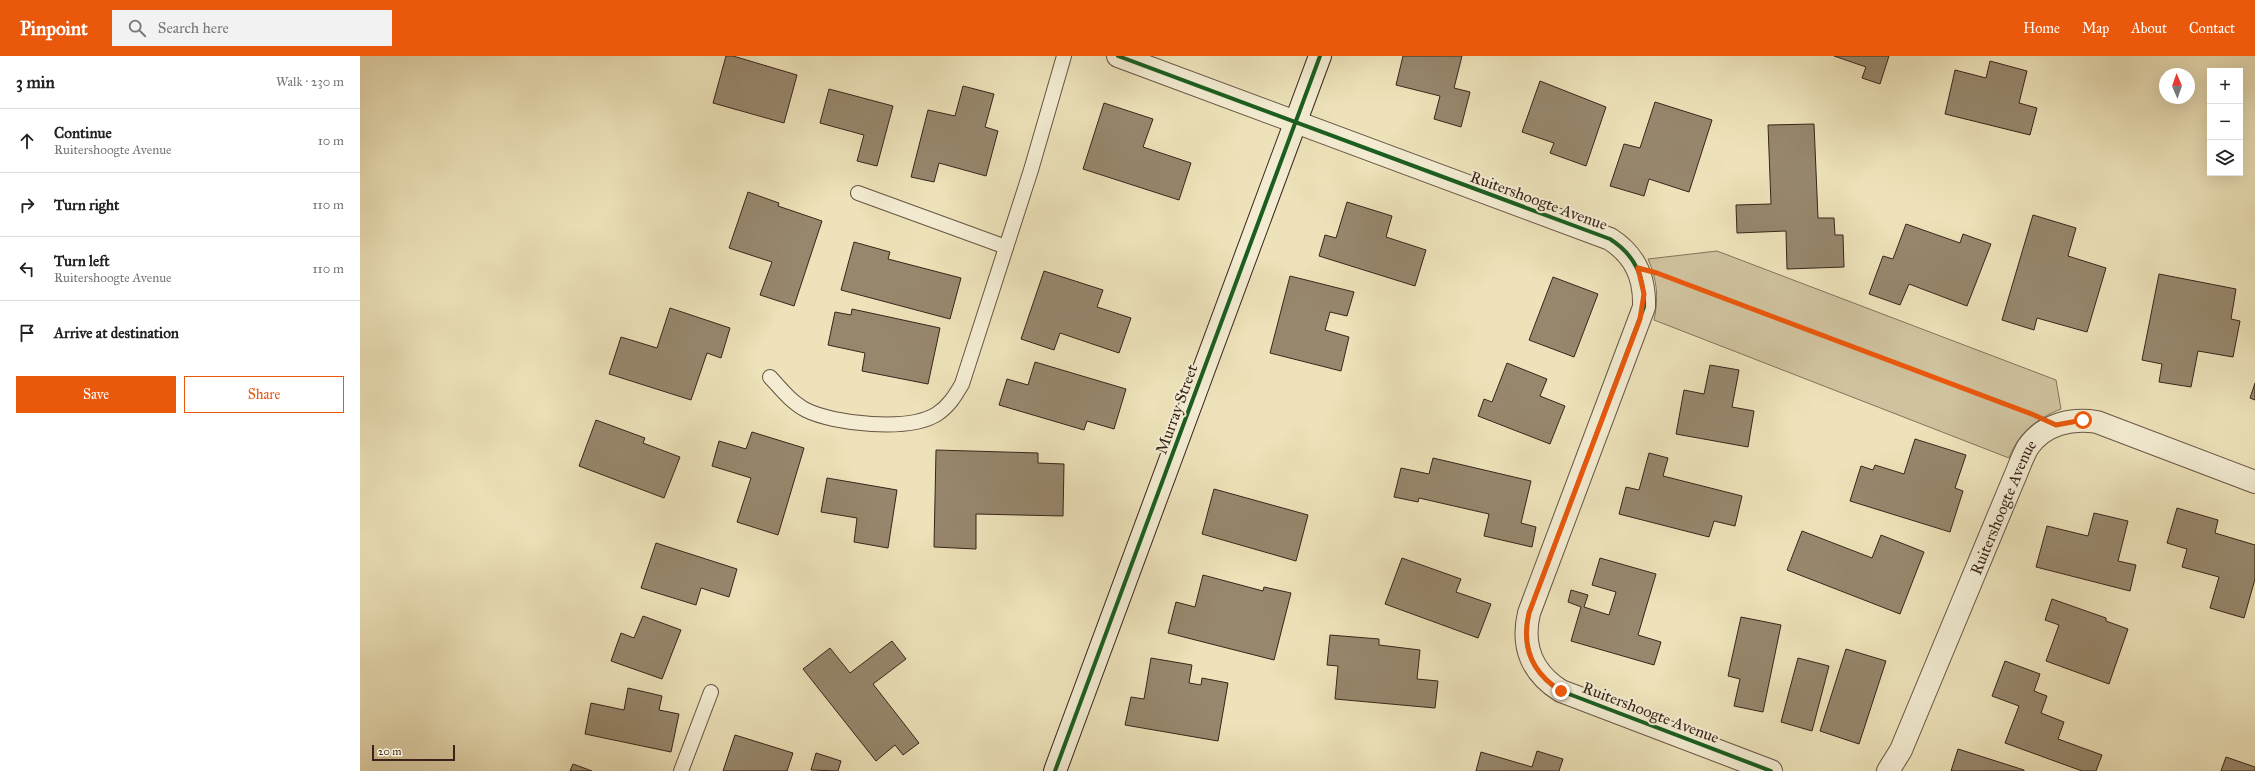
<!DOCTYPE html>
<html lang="en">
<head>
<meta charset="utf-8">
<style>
	body { margin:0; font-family:"IM FELL Great Primer",serif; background:#f2f2f2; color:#222 }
	.controls { position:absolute; right:12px; top:12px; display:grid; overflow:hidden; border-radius:0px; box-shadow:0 4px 16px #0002 }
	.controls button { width:36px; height:36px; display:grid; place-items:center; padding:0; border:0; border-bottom:1px solid #e0e0e0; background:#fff; color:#222; font:20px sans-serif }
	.compass { position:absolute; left:1799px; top:12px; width:36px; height:36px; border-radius:50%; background:#fff; box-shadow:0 4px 16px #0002; rotate:358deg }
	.scale { position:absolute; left:12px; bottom:10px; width:83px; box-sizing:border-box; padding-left:4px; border:2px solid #3a241a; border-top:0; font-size:11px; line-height:14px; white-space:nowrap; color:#3a241a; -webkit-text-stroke:3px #f3ecd2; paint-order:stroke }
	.stop { position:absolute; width:12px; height:12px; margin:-9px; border:3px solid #ea580c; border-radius:50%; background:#fff }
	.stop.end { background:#ea580c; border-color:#fff; box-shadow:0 1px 4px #0008 }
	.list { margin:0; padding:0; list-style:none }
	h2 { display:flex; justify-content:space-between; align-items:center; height:52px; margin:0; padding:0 16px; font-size:17px }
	h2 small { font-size:13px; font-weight:400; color:#767676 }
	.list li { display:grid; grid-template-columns:26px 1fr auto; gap:12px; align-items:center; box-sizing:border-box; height:64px; padding:0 16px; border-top:1px solid #e0e0e0 }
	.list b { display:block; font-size:15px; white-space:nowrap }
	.list p { margin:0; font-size:13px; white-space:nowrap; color:#767676 }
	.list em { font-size:13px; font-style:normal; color:#767676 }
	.actions { display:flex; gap:8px; padding:12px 16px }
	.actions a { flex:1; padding:9px 0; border:1px solid #ea580c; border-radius:0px; text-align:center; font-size:14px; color:#ea580c }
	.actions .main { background:#ea580c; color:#fff }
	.icon { flex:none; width:22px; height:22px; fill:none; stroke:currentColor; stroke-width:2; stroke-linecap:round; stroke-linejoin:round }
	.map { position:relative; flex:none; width:1895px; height:715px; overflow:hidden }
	header { display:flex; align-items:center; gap:24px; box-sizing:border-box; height:56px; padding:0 20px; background:#ea580c; color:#fff }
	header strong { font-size:19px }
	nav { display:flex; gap:22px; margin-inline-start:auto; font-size:14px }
	.search { width:280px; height:36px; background:#f2f2f2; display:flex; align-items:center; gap:10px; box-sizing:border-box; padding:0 14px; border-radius:0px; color:#767676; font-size:15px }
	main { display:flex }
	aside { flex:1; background:#fff }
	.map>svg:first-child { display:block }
	.green { fill:#cfc29e; stroke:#84735c }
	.building { fill:#97876d; stroke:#3a241a }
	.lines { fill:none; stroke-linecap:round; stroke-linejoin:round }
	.lane-casing { stroke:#675442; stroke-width:16 }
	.street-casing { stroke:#675442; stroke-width:24 }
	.secondary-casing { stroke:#3a241a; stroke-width:24 }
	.path { stroke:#3a241a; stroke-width:2.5; stroke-dasharray:3 2; stroke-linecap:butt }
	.lane { stroke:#f3ecd2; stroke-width:14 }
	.street { stroke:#f3ecd2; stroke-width:22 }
	.secondary { stroke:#f3ecd2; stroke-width:22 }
	.cycleway-casing { stroke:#f3ecd2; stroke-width:6 }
	.cycleway { stroke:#1b5e20; stroke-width:4 }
	.route { stroke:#ea580c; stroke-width:5 }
	.labels { text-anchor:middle; stroke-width:4; stroke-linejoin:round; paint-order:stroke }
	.street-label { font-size:16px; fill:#3a241a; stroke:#f3ecd2 }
</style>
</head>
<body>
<header>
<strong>Pinpoint</strong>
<div class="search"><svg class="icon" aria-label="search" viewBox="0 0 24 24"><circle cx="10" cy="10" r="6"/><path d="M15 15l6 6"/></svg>Search here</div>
<nav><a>Home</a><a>Map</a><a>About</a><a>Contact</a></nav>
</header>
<main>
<aside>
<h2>3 min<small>Walk · 230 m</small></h2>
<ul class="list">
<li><svg class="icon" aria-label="ahead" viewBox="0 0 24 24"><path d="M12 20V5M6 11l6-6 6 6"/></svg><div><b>Continue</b><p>Ruitershoogte Avenue</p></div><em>10 m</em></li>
<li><svg class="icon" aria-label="right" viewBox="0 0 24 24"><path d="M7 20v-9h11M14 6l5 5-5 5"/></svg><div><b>Turn right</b></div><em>110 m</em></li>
<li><svg class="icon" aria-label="left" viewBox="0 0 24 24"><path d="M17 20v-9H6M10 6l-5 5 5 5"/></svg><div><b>Turn left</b><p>Ruitershoogte Avenue</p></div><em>110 m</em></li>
<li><svg class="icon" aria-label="arrive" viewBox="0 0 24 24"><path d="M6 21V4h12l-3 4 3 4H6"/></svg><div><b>Arrive at destination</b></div></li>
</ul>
<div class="actions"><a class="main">Save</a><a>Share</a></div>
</aside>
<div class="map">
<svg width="1895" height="715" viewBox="0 0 1895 715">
	<rect width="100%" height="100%" fill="#ede2b9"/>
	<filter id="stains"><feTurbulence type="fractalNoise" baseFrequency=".005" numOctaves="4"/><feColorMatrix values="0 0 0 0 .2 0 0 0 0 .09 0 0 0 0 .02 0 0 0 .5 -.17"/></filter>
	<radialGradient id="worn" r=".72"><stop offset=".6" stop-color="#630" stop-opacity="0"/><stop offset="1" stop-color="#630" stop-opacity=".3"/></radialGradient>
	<!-- green -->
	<path class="green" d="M1357,195L1696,324L1701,353C1676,363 1659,376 1649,402L1294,264C1299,241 1297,224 1288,203Z"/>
	<!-- building -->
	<g class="building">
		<polygon points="366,0 373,0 437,19 424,67 353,47"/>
		<polygon points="1043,0 1102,0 1094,32 1110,36 1101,71 1074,63 1080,40 1036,29"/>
		<polygon points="1474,0 1529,0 1520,28 1502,22 1506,11"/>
		<polygon points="1630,5 1667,15 1659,47 1677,52 1670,79 1585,58 1595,14 1626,22"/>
		<polygon points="1180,25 1246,51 1226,110 1190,97 1194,87 1162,76"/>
		<polygon points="603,30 634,38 625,71 638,75 626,120 579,107 574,126 551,121 568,54 595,60"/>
		<polygon points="469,33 533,50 517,110 497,105 504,79 460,67"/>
		<polygon points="1295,46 1352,64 1329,136 1289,123 1284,140 1250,130 1264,88 1280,92"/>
		<polygon points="744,47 793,63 783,91 831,107 819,144 723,113"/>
		<polygon points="1454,68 1458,162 1474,162 1475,179 1483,179 1484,211 1427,213 1426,175 1377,177 1376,149 1411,148 1408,69"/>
		<polygon points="388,136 419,147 418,150 462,165 434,250 400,239 412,206 369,192"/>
		<polygon points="987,146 1032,160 1026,181 1066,194 1055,230 959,200 965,179 976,182"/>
		<polygon points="1673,159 1716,172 1708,200 1746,212 1727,276 1677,262 1674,274 1642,264"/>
		<polygon points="1546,168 1600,187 1603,178 1631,188 1607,250 1549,228 1540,249 1509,238 1523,200 1533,203"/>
		<polygon points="494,186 530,196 528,203 601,222 590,263 481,234"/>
		<polygon points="684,215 743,234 737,251 771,262 759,297 700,277 694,294 661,283"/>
		<polygon points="1799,218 1876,233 1871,263 1880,265 1873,301 1838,295 1831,331 1799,326 1802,308 1782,304"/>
		<polygon points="930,220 994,236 987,260 970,256 965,274 989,281 981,315 910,297"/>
		<polygon points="1193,221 1238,238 1214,301 1169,284"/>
		<polygon points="310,252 370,272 361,302 347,297 331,344 249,318 261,281 297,292"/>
		<polygon points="492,253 580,272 568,328 502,315 505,297 468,289 475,256 491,259"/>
		<polygon points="675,306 766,333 754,373 727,365 724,374 639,349 647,323 668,329"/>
		<polygon points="1147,307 1187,323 1180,340 1205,350 1190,388 1118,360 1124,343 1132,346"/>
		<polygon points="1350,309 1379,314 1372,351 1394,355 1388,391 1316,378 1324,334 1344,338"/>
		<polygon points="1895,327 1895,344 1890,342"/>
		<polygon points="236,364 285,382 283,387 320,401 304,442 219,410"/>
		<polygon points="392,376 444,392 418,479 377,466 391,422 352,410 359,385 386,393"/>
		<polygon points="1555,383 1606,399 1595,432 1603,435 1590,476 1490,445 1501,410 1513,414 1515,409 1544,418"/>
		<polygon points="576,394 678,397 678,407 704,408 703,460 616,458 616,493 574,491"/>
		<polygon points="1289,397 1308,402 1303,420 1382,440 1375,470 1354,465 1349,481 1259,458 1266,431 1279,434"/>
		<polygon points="1073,402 1171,425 1161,467 1176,471 1172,491 1124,480 1129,458 1059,442 1058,446 1034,441 1041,412 1069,418"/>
		<polygon points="467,422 537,434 528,492 494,486 497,462 461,456"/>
		<polygon points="854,433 948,459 936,505 842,478"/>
		<polygon points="1817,452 1858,464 1855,477 1895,489 1895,523 1884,562 1850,552 1859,521 1822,511 1827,493 1807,487"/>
		<polygon points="1734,457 1768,465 1758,505 1776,509 1770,535 1676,511 1687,470 1728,480"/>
		<polygon points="1442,475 1512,502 1521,479 1564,496 1540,558 1427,514"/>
		<polygon points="296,487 377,513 369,541 341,532 336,549 281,532"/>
		<polygon points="1042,502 1101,523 1096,536 1131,548 1118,582 1025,548"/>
		<polygon points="1240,502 1296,518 1278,579 1301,586 1294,609 1211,585 1221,551 1208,546 1211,534 1228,539 1224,551 1249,559 1256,536 1232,529"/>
		<polygon points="843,519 903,535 904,531 931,537 914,604 808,577 816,546 835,551"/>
		<polygon points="1692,543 1746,562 1746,565 1768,573 1749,628 1686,605 1699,569 1685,564"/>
		<polygon points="283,560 321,574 302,623 251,605 261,577 274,582"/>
		<polygon points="1381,561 1421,569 1403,656 1374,650 1380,623 1368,620"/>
		<polygon points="970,579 1019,583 1019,589 1060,594 1057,623 1078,625 1075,652 975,643 978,610 967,609"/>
		<polygon points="532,585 546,603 513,628 559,687 543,699 535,689 516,705 443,613 470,592 490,617"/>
		<polygon points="1486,593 1526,605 1499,688 1460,675"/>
		<polygon points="791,602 832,609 829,627 841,629 842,622 868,627 858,685 765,669 771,641 784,643"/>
		<polygon points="1438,602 1469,610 1452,675 1421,666"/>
		<polygon points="1645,605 1680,618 1674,635 1687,640 1681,657 1704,666 1698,683 1742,699 1736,715 1722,715 1645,687 1659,650 1632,640"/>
		<polygon points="268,632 302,640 299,654 319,658 311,696 225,678 231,647 264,654"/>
		<polygon points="375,679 433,697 427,715 363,715"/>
		<polygon points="1598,693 1664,714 1664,715 1591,715"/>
		<polygon points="1177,695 1203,703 1199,715 1116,715 1121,696 1172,711"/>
		<polygon points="456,697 481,705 478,715 451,714"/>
		<polygon points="1866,701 1895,711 1895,715 1861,715"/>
		<polygon points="213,708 232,715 210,715"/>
	</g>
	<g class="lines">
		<!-- lane casing -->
		<g class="lane-casing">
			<g id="lane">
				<polyline points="498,137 646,191"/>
				<path d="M410,321C421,333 432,347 446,354C474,368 549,376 577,358C589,350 595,340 602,328L671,114L704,0"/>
				<polyline points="321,715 351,636"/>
			</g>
		</g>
		<!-- street casing -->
		<g class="street-casing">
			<g id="street">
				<path d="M758,0L1250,183C1275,199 1285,221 1284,251L1169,557C1161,591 1172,617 1201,635L1411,715"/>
				<path id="s1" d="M1528,715L1541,694L1653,425C1658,414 1662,401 1668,391C1684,368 1711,362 1737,366L1895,426"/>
			</g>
		</g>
		<!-- secondary casing -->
		<g class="secondary-casing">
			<polyline id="secondary" points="695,715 960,0"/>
		</g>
		<!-- path -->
		<polyline class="path" points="1306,220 1668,357"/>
		<!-- lane -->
		<use href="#lane" class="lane"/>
		<!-- street -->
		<use href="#street" class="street"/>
		<!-- secondary -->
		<use href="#secondary" class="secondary"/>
		<!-- cycleway casing -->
		<g class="cycleway-casing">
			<g id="cycleway">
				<path d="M758,0L1250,183C1275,199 1285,221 1284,251L1169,557C1161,591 1172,617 1201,635L1411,715"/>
				<polyline points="695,715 960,0"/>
			</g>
		</g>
		<!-- cycleway -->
		<use href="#cycleway" class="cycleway"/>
	</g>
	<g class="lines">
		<!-- route -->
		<path class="route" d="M1201,635C1172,617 1161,591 1169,557L1280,263L1284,238L1278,212L1297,217L1674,359L1696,369L1723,364"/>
	</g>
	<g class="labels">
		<!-- street labels -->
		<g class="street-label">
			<text transform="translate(1179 144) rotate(20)" y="6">Ruitershoogte Avenue</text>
			<text transform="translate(816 353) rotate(-70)" y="6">Murray Street</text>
			<text dy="6" stroke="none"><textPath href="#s1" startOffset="288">Ruitershoogte Avenue</textPath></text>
			<text transform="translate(1291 656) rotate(21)" y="6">Ruitershoogte Avenue</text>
		</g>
	</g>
	<rect width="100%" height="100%" filter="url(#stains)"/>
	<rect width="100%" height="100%" fill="url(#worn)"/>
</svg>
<div class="controls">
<button>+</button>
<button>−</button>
<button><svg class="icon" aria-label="layers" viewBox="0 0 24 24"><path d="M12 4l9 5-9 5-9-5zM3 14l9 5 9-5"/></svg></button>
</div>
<svg class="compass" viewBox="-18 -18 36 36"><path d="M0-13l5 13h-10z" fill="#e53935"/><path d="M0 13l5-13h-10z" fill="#767676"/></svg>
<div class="scale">20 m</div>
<div class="stop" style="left:1723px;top:364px"></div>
<div class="stop end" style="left:1201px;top:635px"></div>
</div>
</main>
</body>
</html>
